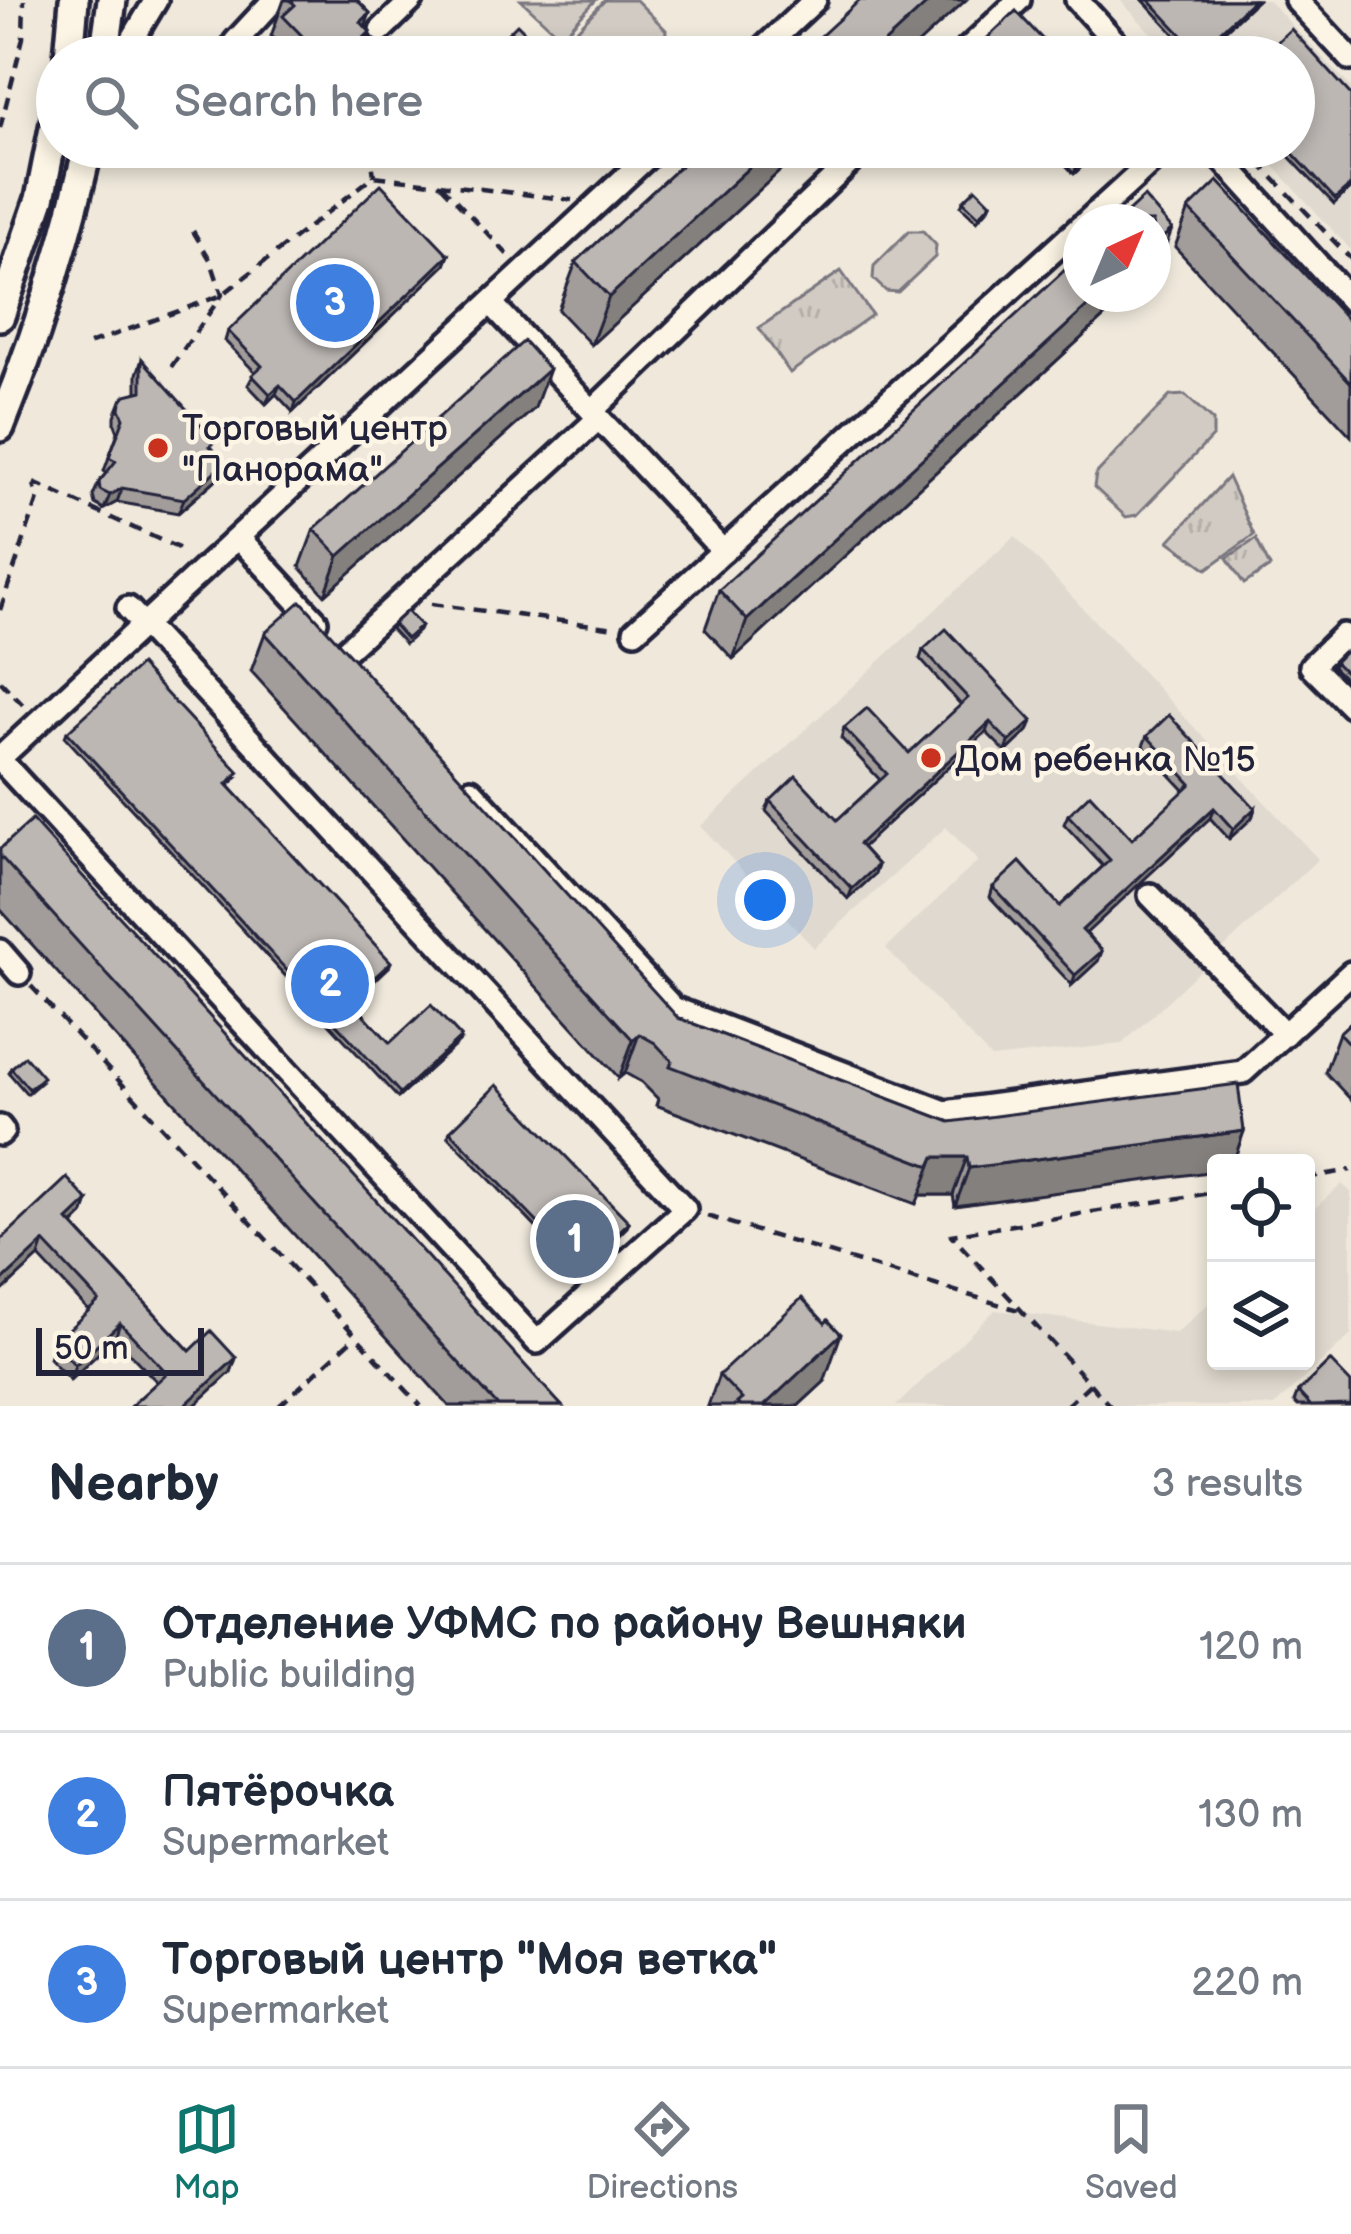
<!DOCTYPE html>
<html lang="en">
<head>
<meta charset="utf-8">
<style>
	body { margin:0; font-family:"Balsamiq Sans",sans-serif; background:#f6f6f7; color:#1f2937 }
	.controls { position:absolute; right:36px; bottom:36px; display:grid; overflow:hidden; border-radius:12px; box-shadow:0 6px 18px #0003 }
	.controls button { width:108px; height:108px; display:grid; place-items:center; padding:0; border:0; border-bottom:3px solid #e0e1e3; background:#fff; color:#1f2937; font:60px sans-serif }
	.compass { position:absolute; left:1063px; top:204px; width:108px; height:108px; border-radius:50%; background:#fff; box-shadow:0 6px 18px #0003; rotate:44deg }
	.scale { position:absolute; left:36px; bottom:30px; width:168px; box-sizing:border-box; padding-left:12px; border:6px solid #22223b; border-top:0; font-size:33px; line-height:42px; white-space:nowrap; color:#22223b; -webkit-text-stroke:9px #fcf5e5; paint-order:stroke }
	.you { position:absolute; left:765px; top:900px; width:42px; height:42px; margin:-30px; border:9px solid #fff; border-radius:50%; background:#1a73e8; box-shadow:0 0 0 18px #1a73e833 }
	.badge { display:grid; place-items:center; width:78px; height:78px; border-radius:50%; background:#0f766e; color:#fff; font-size:39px; font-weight:700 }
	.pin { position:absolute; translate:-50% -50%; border:6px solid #fff; box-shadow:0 3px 12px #0006 }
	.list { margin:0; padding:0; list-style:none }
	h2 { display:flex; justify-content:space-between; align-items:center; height:156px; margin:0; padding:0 48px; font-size:51px }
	h2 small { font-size:39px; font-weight:400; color:#747a83 }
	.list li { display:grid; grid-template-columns:78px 1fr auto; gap:36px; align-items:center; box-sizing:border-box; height:168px; padding:0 48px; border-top:3px solid #e0e1e3 }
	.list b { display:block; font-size:45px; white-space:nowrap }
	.list p { margin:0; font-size:39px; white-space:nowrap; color:#747a83 }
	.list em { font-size:39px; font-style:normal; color:#747a83 }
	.icon { flex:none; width:66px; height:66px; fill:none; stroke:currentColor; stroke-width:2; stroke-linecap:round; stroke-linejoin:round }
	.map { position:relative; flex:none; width:1351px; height:1406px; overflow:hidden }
	.search { position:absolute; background:#fff; box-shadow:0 6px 18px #0003; left:36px; right:36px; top:36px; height:132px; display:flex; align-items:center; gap:30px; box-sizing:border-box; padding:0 42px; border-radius:66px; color:#747a83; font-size:45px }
	.sheet { height:660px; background:#fff }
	nav { display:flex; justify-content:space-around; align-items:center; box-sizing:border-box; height:168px; border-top:3px solid #e0e1e3; background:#fff; font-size:33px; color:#747a83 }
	nav a { display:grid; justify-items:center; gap:6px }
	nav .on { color:#0f766e }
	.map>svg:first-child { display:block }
	.built { fill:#e0d9cf }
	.park { fill:url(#park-tufts); stroke:#7a767f; stroke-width:3 }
	.pitch { fill:#d1cbc3; stroke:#7a767f; stroke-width:3 }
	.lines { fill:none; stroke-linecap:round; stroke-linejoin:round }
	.minor-casing { stroke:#22223b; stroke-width:30 }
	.major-casing { stroke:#22223b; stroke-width:36 }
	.path { stroke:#22223b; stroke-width:4.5; stroke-dasharray:12 9; stroke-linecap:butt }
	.minor { stroke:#fcf5e5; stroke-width:21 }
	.major { stroke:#fcf5e5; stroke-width:27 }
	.wall { fill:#a29d9a; stroke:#22223b; stroke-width:3 }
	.shaded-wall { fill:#84807d; stroke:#22223b; stroke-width:3 }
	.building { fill:#bcb7b3; stroke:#22223b; stroke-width:3 }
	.poi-dot { fill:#c8321e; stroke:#fcf5e5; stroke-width:4.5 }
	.labels { text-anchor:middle; stroke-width:9; stroke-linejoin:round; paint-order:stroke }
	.poi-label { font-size:36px; fill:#22223b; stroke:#fcf5e5; text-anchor:start }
</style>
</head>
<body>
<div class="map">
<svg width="1351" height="1406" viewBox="0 0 1351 1406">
	<defs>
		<pattern id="park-tufts" width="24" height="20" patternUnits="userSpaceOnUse" patternTransform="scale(3)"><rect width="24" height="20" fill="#d1cbc3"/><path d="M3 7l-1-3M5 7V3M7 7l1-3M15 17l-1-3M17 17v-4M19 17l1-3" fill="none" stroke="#b3aea8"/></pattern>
	</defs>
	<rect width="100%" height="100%" fill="#efe8db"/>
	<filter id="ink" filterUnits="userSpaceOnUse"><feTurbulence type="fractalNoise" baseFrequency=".00833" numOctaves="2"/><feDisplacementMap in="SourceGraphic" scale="24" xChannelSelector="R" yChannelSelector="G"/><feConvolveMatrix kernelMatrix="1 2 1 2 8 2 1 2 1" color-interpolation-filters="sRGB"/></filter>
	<g filter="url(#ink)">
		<!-- built -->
		<g class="built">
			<polygon points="1120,0 1268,0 1351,87 1351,250 1256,147 1294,147 1294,57 1173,57"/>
			<polygon points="1015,536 1318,859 1122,1044 991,1058 886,948 978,861 946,827 814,948 701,826"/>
			<polygon points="1342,1184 1351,1192 1351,1335 1274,1406 896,1406 995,1310 1176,1333 1216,1297 1216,1361 1306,1361 1306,1216"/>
		</g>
		<!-- park -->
		<g class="park">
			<polygon points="521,0 596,0 561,37"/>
			<polygon points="841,271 872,315 790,373 759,328"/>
			<polygon points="1228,477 1254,535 1207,569 1169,541"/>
			<polygon points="1256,539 1270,567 1244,584 1227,558"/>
		</g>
		<!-- pitch -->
		<g class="pitch">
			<polygon points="605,0 636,0 666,30 665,42 648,57 551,57"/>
			<polygon points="909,231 923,231 936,245 935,257 898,292 886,291 873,279 874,266"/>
			<polygon points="1185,395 1213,421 1213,436 1137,515 1126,517 1094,487 1096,474 1170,396"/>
		</g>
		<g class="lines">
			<!-- minor casing -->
			<g class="minor-casing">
				<g id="minor">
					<polyline points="1077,0 1129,57"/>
					<polyline points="1296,0 1351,59"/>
					<polyline points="381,30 412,0"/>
					<polyline points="235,42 274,0"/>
					<polyline points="122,57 156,0"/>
					<polyline points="754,57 815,0"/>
					<polyline points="959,57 1019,0"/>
					<polyline points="1211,147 1351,301"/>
					<polyline points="1086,222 1168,147"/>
					<polyline points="491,303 723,551"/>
					<polyline points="592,411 866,147"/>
					<polyline points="239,538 316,621"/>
					<polyline points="635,631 1081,226"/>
					<polyline points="1351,643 1343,635 1311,666 1351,706"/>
					<polyline points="344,652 599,418"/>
					<polyline points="0,758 658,147"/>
					<polyline points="0,760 537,1342 685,1209 128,608"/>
					<polyline points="471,790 673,1008 945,1112 1243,1072 1351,973"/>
					<polyline points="1150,895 1285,1034"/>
					<polyline points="0,951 19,973"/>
					<polyline points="0,1127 3,1131 0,1134"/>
				</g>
			</g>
			<!-- major casing -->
			<g class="major-casing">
				<g id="major">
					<polyline points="69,57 74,0"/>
					<polyline points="104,57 112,0"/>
					<polyline points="0,316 40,199 57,113"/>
					<path d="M0,427C37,336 66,243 88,147"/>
				</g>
			</g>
			<!-- path -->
			<g class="path">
				<polyline points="1150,48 1159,57"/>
				<polyline points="0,128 23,38 24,0"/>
				<polyline points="370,147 374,176"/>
				<polyline points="1244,147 1351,259"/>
				<polyline points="441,185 508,255"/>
				<polyline points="89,344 222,295 374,176 572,200"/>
				<polyline points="171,367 222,295 211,261 193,231"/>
				<polyline points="34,483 187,552"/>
				<polyline points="431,604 616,628"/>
				<polyline points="0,610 38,499 34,485"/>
				<polyline points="0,681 24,706"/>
				<polyline points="31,986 421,1406"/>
				<polyline points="1306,1178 1351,1170"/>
				<polyline points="707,1216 1018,1310"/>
				<polyline points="1090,1384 1110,1406"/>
				<polyline points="279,1406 355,1337"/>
				<polyline points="1066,1406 1090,1384 951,1235 1216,1192"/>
			</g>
			<!-- minor -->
			<use href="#minor" class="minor"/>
			<!-- major -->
			<use href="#major" class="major"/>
		</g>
		<!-- wall -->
		<g class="wall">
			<polygon points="284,0 357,0 370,13 365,26 370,32 361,57 270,57 275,39 271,36"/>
			<polygon points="1143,0 1257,0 1196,57"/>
			<polygon points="504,37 533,40 531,44 517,57 502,42"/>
			<polygon points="979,46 1059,57 975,57"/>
			<polygon points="701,147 806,147 591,345 558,310 576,262"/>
			<polygon points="1049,147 1103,147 1074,174"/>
			<polygon points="1280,147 1294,147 1351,188 1334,204"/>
			<polygon points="963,201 991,203 989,208 977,221 961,206"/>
			<polygon points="1189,209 1351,324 1351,436 1175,247"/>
			<polygon points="449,255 445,265 293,412 276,394 266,404 248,385 255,372 225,341 228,331"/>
			<polygon points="1081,294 1129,294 733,659 705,629 719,590"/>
			<polygon points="142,359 224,463 219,477 178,513 117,502 104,509 95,504 93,496 99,482 106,473 104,471 118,432 115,424 115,416 121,401 137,392 137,374"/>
			<polygon points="535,408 325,595 300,567 314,529"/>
			<polygon points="393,624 421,626 419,631 405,644 391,629"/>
			<polygon points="265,633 678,1018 950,1122 1244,1131 1233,1163 1216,1163 955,1206 953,1195 920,1195 916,1204 656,1105 658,1099 641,1082 625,1073 619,1078 251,671"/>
			<polygon points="923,650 1032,721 1028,731 1006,752 986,732 862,847 878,865 875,874 848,899 766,811 770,801 837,820 880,780 841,738 844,728 909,753 961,705 920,659"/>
			<polygon points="1335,662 1351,675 1346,680 1333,667"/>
			<polygon points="67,732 237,777 229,786 389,967 352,1002 390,1043 459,1042 398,1098 65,737"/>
			<polygon points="1147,736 1255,808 1252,818 1229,839 1210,818 1086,933 1102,951 1098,961 1072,985 990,897 993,887 1060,906 1103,866 1064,824 1068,815 1132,839 1185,791 1143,746"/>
			<polygon points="0,849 562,1406 449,1406 0,909"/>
			<polygon points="1351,1022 1351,1100 1325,1072 1339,1033"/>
			<polygon points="11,1068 41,1082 27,1094 9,1073"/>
			<polygon points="450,1131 629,1222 627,1227 580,1273 448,1136"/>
			<polygon points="88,1201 83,1215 73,1225 190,1351 236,1358 231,1372 194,1406 131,1406 157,1382 115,1338 70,1380 49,1358 54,1343 89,1311 39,1257 0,1293 0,1241"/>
			<polygon points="719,1375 824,1382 798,1406 708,1406"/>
			<polygon points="1298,1392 1351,1406 1298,1406 1294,1402"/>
		</g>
		<!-- shaded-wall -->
		<g class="shaded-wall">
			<polygon points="931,0 966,0 904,57 869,57"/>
			<polygon points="1253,0 1257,0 1196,57 1198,52"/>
			<polygon points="370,13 359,42 370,32 361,57 343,57 361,22"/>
			<polygon points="771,147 806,147 591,345 609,297"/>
			<polygon points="1089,147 1103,147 1074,174 1081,154"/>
			<polygon points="1172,229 1158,267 1153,271 1153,246"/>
			<polygon points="449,255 445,265 293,412 296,402"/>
			<polygon points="1101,294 1129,294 733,659 747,620"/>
			<polygon points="549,369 535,408 325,595 339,556"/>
			<polygon points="280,385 276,394 266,404 270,394"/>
			<polygon points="224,463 219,477 178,513 184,499"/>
			<polygon points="122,488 117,502 104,509 110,495"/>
			<polygon points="1032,721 1028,731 1006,752 1009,742"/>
			<polygon points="990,722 986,732 855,854 859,844"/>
			<polygon points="1214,808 1210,818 1079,940 1082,930"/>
			<polygon points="1255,808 1252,818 1229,839 1233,829"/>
			<polygon points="878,865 875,874 848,899 852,889"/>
			<polygon points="1102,951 1098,961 1072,985 1075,975"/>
			<polygon points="391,962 389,967 349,1005 350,1000"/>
			<polygon points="639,1034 625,1073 619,1078 633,1040"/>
			<polygon points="461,1037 459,1042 398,1098 400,1093"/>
			<polygon points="1244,1131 1233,1163 1216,1163 1216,1171 955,1206 969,1168"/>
			<polygon points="934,1157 967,1157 953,1195 920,1195"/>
			<polygon points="88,1201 83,1215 62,1234 68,1220"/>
			<polygon points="629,1222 627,1227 580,1273 581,1268"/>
			<polygon points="44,1242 39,1257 0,1293 0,1283"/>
			<polygon points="120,1323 115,1338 70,1380 75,1365"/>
			<polygon points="841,1334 824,1382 798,1406 764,1406"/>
			<polygon points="236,1358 231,1372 194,1406 184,1406"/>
		</g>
		<!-- building -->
		<g class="building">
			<polygon points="290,0 357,0 370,13 361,22 370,32 343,57 294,57 309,43 283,16 295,5"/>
			<polygon points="860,0 931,0 869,57 798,57"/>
			<polygon points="1149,0 1253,0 1198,52"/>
			<polygon points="1016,11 1059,57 989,57 979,46"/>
			<polygon points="517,24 533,40 520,53 504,37"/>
			<polygon points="1291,29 1351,95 1351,185 1335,199 1287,147 1294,147 1294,57 1261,57"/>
			<polygon points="701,147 771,147 609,297 576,262"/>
			<polygon points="1074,147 1089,147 1081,154"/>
			<polygon points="1218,181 1351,324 1351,383 1189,209"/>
			<polygon points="381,184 449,255 296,402 280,385 270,394 252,375 262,366 228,331"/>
			<polygon points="976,188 991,203 979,216 963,201"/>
			<polygon points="1144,197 1172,229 1153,246 1153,222 1117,222"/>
			<polygon points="1081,255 1081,294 1101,294 747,620 719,590"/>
			<polygon points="524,341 549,369 339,556 314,529"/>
			<polygon points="142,359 215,441 210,446 224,463 184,499 122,488 110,495 100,490 99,482 116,461 109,457 124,418 120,409 121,401 126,395 142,391"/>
			<polygon points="301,601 678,1018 950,1122 1238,1084 1244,1131 969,1168 967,1157 934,1157 930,1166 670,1066 672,1061 655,1043 639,1034 633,1040 265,633"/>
			<polygon points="407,611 421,626 406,639 393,624"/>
			<polygon points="946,629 1032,721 1009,742 990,722 859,844 878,865 852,889 770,801 796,776 837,820 887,774 844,728 867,708 909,753 968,698 923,650"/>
			<polygon points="1346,651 1351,656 1351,672 1348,675 1335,662"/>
			<polygon points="140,665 239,772 227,784 391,962 350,1000 390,1043 431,1005 461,1037 400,1093 67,732"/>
			<polygon points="1169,715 1255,808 1233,829 1214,808 1082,930 1102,951 1075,975 993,887 1020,862 1060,906 1110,860 1068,815 1090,794 1132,839 1191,784 1147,736"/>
			<polygon points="32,820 562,1406 498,1406 0,856 0,849"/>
			<polygon points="1351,1022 1351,1046 1339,1033"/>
			<polygon points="25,1056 43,1077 29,1089 11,1068"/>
			<polygon points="497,1085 629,1222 581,1268 450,1131"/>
			<polygon points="67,1178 88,1201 68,1220 190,1351 211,1331 236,1358 184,1406 131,1406 167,1373 120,1323 75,1365 54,1343 99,1301 44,1242 0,1283 0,1241"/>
			<polygon points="802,1298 825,1323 828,1320 841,1334 764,1406 740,1406 737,1403 742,1399 719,1375"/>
			<polygon points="1330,1361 1351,1383 1351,1405 1311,1406 1298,1392"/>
		</g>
	</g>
	<!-- markers -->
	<g class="poi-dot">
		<circle cx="158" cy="448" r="12"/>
		<circle cx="931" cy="758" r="12"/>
	</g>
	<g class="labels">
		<!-- poi labels -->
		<g class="poi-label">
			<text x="182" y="440">Торговый центр<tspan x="182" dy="41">"Панорама"</tspan></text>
			<text x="955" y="771">Дом ребенка №15</text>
		</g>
	</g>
</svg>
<div class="controls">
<button><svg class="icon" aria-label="locate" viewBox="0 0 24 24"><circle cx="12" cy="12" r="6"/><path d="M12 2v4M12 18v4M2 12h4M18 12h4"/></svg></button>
<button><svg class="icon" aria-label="layers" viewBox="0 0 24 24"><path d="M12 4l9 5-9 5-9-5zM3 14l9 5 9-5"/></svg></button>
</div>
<svg class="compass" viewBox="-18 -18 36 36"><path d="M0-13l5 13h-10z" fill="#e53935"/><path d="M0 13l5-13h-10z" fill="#747a83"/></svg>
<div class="scale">50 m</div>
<div class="you"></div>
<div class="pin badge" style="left:575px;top:1239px;background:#5c6f8a">1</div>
<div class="pin badge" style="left:330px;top:984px;background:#3f7fe0">2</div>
<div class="pin badge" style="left:335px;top:303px;background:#3f7fe0">3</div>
<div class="search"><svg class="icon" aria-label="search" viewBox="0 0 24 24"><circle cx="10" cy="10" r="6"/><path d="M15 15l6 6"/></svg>Search here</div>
</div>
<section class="sheet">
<h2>Nearby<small>3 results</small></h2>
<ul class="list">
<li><span class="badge" style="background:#5c6f8a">1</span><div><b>Отделение УФМС по району Вешняки</b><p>Public building</p></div><em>120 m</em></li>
<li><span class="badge" style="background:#3f7fe0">2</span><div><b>Пятёрочка</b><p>Supermarket</p></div><em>130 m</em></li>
<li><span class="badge" style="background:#3f7fe0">3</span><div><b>Торговый центр &quot;Моя ветка&quot;</b><p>Supermarket</p></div><em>220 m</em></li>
</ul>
</section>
<nav>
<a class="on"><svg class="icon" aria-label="map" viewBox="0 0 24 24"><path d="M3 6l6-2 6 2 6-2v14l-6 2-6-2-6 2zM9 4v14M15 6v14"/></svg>Map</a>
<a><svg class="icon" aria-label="directions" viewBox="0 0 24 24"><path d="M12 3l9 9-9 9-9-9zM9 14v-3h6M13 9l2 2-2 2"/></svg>Directions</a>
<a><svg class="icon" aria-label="saved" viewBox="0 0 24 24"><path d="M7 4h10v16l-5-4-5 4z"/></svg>Saved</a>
</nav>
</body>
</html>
